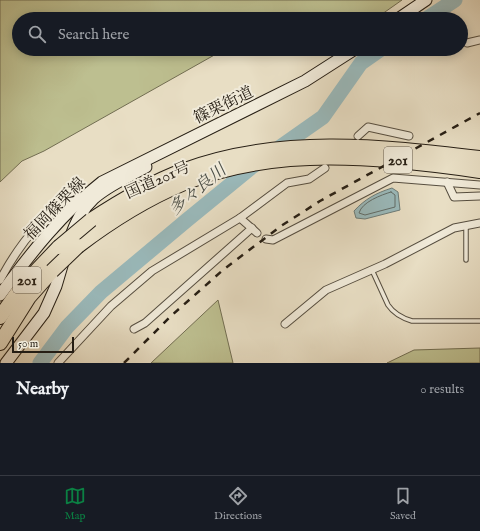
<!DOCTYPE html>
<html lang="en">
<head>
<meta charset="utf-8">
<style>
	body { margin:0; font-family:"IM FELL English","Noto Serif JP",serif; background:#242831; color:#f1f3f6 }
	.scale { position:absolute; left:12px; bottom:10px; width:62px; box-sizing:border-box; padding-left:4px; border:2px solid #261e14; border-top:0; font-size:11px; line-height:14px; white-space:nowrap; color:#261e14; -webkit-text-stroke:3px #f0ead9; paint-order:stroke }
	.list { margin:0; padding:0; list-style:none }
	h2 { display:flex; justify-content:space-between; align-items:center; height:52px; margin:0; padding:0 16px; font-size:17px }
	h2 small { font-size:13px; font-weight:400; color:#9ea1a6 }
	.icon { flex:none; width:22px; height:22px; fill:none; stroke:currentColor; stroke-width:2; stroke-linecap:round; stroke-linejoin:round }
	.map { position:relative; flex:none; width:480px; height:363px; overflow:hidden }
	.search { position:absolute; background:#171b24; box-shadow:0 2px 10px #0003; left:12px; right:12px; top:12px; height:44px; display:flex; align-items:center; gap:10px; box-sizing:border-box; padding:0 14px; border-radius:22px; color:#9ea1a6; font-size:15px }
	.sheet { height:112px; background:#171b24 }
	nav { display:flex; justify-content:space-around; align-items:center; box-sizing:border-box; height:56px; border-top:1px solid #363941; background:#171b24; font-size:11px; color:#9ea1a6 }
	nav a { display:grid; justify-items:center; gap:2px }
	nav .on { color:#0b8043 }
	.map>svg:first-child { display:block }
	.green { fill:#bdbf90; stroke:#726e52 }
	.water { fill:#9ababc; stroke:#6c7c79 }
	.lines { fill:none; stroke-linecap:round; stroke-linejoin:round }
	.shore { stroke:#606c68; stroke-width:1 }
	.river { stroke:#9ababc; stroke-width:15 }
	.lane-casing { stroke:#564e40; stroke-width:5.5 }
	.street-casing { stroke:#564e40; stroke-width:9 }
	.secondary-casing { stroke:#261e14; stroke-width:13 }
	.highway-casing { stroke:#261e14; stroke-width:16 }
	.lane { stroke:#f0ead9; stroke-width:3.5 }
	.street { stroke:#f0ead9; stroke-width:7 }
	.secondary { stroke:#f0ead9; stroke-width:11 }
	.highway { stroke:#e8dec4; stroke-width:14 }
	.rail { stroke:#261e14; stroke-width:2.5; stroke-dasharray:7 7; stroke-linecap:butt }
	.highway-bridge-casing { stroke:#261e14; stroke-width:16; stroke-linecap:butt }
	.highway-bridge { stroke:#e8dec4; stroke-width:14 }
	.labels { text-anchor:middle; stroke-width:4; stroke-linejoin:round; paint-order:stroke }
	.shield { fill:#f0ead9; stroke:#635b4f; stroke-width:1 }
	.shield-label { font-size:15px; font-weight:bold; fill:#261e14 }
	.street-label { font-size:16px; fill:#261e14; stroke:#f0ead9 }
	.water-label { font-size:17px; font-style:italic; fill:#494d46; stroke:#f0ead9 }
</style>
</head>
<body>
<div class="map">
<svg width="480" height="363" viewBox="0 0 480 363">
	<rect width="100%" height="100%" fill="#e8dec4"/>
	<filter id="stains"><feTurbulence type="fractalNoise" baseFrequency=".005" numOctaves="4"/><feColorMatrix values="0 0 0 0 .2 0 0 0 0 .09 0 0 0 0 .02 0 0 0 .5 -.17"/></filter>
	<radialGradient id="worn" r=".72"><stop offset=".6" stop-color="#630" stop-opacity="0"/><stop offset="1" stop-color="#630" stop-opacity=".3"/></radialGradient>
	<!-- green -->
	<g class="green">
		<polygon points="0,0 402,0 375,19 19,19 19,49 225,49 44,151 22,161 0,182"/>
		<polygon points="218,300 233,363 151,363"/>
		<polygon points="480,348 480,363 387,363 414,350"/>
	</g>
	<!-- water -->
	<path class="water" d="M392,188L398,192L400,210L365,219L356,218L354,211C365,199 376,193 392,188Z"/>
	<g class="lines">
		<!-- shore -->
		<path class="shore" d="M391,192L395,195V207L365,215L359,213C362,202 381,195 391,192Z"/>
		<!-- river -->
		<g class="river">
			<polyline points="426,19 455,0"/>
			<polyline points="40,363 67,327 101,292 187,220 253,166 323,117 361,63 381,49"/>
		</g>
		<!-- lane casing -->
		<g class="lane-casing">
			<g id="lane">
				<polyline points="466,260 466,226"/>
				<path d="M372,270L388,305C394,314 402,318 412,321H480"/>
			</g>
		</g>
		<!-- street casing -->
		<g class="street-casing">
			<g id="street">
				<polyline points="467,43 480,40"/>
				<polyline points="358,136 368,127 409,136"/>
				<polyline points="447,182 454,197 480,196"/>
				<polyline points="240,218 257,233"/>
				<polyline points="266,239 273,240 393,178 480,185"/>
				<path d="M0,280C16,250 49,201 85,196"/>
				<polyline points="285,324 326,290 385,264 454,228 480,223"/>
				<polyline points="134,329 145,323 252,228"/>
				<polyline points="58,363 111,306 152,271 240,218 287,183 309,179 325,168"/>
			</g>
		</g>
		<!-- secondary casing -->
		<g class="secondary-casing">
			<g id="secondary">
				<polyline points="398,19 426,0"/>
				<path d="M70,239C84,194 108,188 146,167"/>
				<path d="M0,295C30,254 62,213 102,182L305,81L355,49"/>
				<polyline points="6,363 44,313 56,286 64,259"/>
			</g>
		</g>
		<!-- highway casing -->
		<g class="highway-casing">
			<g id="highway">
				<path d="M91,220C120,201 150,183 182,171C278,135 380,146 480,158"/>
				<path d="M78,246C111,221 144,200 182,184C276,145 382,157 480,171"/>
				<polyline points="0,317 22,286 59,247"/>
				<polyline points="0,343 29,297 52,271"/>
			</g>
		</g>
		<!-- lane -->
		<use href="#lane" class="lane"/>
		<!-- street -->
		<use href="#street" class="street"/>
		<!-- secondary -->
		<use href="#secondary" class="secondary"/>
		<!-- highway -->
		<use href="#highway" class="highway"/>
		<!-- rail -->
		<polyline class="rail" points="124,363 171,316 223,270 281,226 320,201 480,113"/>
		<!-- highway-bridge casing -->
		<g class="highway-bridge-casing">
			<g id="highway-bridge">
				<polyline points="59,247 91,220"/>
				<polyline points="52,271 78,246"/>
			</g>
		</g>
		<!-- highway-bridge -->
		<use href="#highway-bridge" class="highway-bridge"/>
	</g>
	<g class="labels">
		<!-- shield labels -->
		<g class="shield">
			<rect x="384" y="147" width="28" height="26" rx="3"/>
			<rect x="13" y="267" width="28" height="26" rx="3"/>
		</g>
		<g class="shield-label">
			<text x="398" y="165">201</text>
			<text x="27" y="285">201</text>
		</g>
		<!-- street labels -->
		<g class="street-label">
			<text transform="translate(223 104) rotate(-26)" y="6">篠栗街道</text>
			<text transform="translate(157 179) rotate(-24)" y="6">国道201号</text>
			<text transform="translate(54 208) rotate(-46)" y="6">福岡篠栗線</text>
		</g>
		<!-- water labels -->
		<g class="water-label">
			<text transform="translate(197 189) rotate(-40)" y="6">多々良川</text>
		</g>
	</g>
	<rect width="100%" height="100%" filter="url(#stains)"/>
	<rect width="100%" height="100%" fill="url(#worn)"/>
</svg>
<div class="scale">50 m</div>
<div class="search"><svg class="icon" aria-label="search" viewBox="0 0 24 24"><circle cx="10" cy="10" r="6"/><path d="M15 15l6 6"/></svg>Search here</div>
</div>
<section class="sheet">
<h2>Nearby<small>0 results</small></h2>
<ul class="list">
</ul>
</section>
<nav>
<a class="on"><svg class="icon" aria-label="map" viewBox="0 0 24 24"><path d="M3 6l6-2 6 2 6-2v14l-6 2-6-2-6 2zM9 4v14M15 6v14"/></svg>Map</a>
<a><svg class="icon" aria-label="directions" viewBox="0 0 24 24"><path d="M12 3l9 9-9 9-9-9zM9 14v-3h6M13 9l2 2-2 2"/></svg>Directions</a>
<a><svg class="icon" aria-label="saved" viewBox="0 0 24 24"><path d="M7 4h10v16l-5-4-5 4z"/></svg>Saved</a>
</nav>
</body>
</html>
